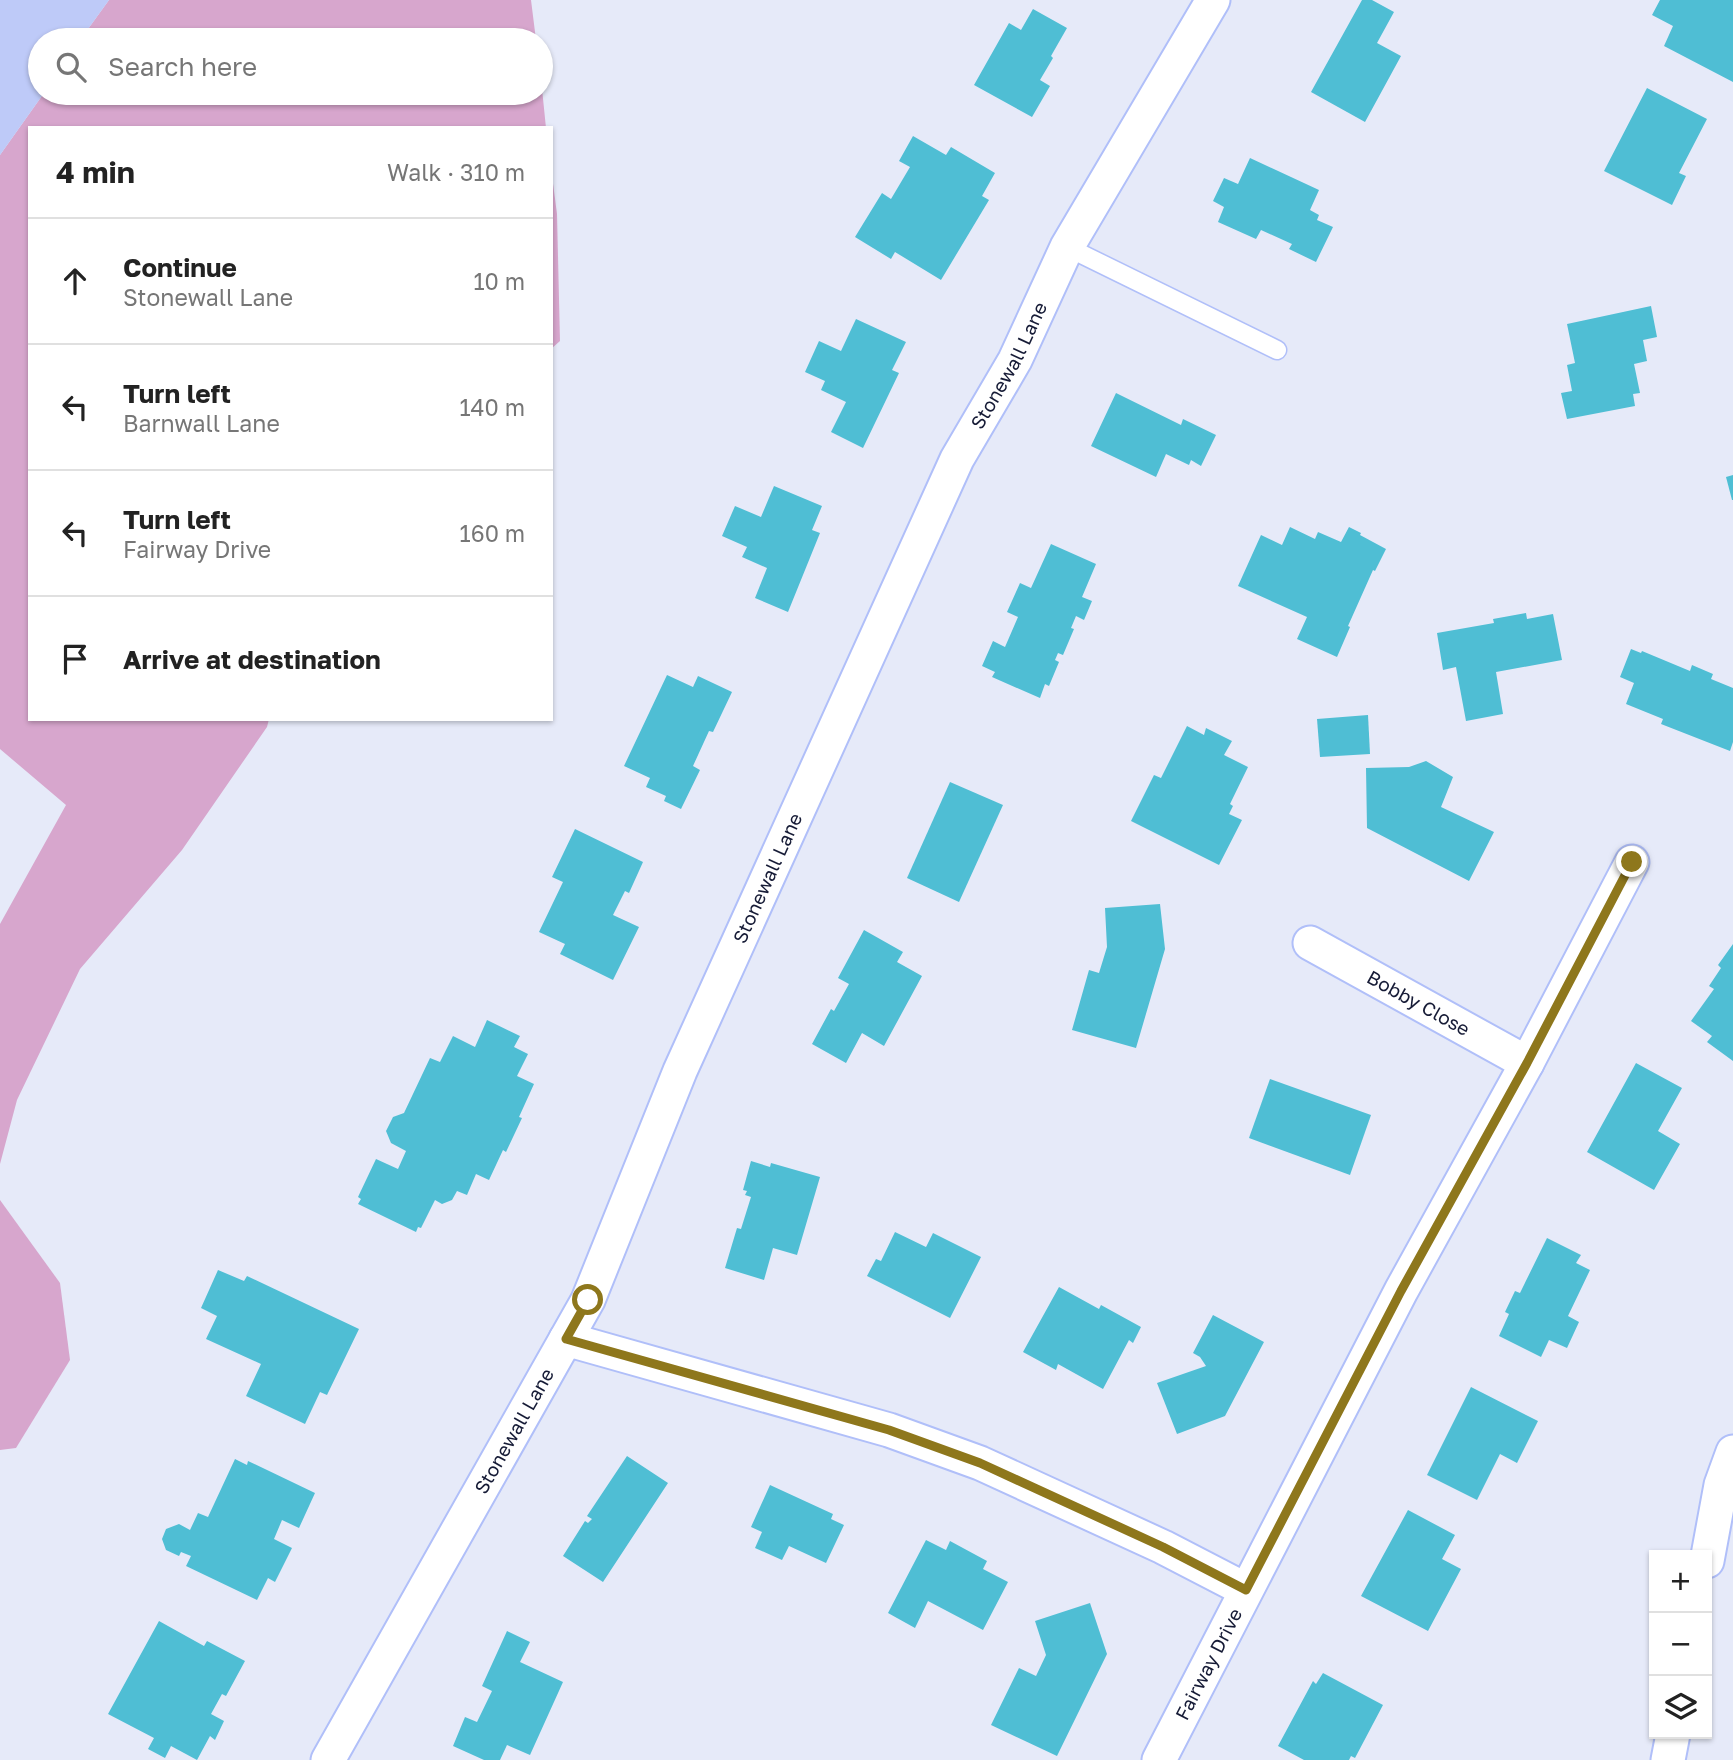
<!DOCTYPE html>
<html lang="en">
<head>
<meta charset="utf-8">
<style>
	body { margin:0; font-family:"Golos Text",sans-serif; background:#f2f2f2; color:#222 }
	.controls { position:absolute; right:21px; bottom:21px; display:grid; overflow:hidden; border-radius:0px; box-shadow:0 2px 5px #0004 }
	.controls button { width:63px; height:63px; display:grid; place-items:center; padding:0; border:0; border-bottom:2px solid #e0e0e0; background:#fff; color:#222; font:35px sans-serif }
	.stop { position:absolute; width:21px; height:21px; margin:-16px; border:5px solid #8e771c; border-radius:50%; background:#fff }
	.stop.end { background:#8e771c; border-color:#fff; box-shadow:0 2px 7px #0008 }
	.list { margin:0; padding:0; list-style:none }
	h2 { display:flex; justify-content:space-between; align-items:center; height:91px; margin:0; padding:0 28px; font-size:30px }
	h2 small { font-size:23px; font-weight:400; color:#767676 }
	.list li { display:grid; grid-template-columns:46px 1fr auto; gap:21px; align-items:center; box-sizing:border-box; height:126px; padding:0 28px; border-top:2px solid #e0e0e0 }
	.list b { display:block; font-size:26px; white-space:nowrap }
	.list p { margin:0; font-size:23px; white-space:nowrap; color:#767676 }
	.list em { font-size:23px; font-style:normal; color:#767676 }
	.icon { flex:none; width:38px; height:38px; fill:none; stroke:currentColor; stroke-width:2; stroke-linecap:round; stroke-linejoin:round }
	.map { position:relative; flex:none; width:1733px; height:1760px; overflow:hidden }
	.search { position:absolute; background:#fff; box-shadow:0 2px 5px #0004; left:28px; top:28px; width:525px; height:77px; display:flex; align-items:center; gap:18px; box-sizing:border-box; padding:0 24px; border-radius:38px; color:#767676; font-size:26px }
	.panel { position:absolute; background:#fff; box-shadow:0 2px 5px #0004; left:28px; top:126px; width:525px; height:595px; border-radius:0px }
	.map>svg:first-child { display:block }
	.green { fill:#d7a6cd }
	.water { fill:#becaf8 }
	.building { fill:#4fbed4 }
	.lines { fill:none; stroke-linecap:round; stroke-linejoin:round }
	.service-casing { stroke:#b0bff9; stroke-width:21 }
	.minor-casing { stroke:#b0bff9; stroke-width:37 }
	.service { stroke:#fff; stroke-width:18 }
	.minor { stroke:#fff; stroke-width:33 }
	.route { stroke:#8e771c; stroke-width:9 }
	.labels { text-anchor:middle; stroke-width:5; stroke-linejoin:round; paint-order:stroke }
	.street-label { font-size:19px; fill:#161b36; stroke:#e6eaf9 }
</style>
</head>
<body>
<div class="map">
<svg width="1733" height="1760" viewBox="0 0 1733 1760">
	<rect width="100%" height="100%" fill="#e6eaf9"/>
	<!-- green -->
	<g class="green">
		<polygon points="109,0 531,0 536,40 80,40"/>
		<polygon points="541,79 546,128 30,128 30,719 269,719 267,727 182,850 80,969 17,1100 0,1164 0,924 66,805 0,749 0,155 44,93 541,93"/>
		<polygon points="551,168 557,214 560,341 551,349"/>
		<polygon points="0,1200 60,1283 70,1360 16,1448 0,1450"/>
	</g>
	<!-- water -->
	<polygon class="water" points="0,0 109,0 80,40 40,40 40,93 44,93 0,155"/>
	<!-- building -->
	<g class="building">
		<polygon points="1362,0 1372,0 1394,12 1377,43 1401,56 1365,122 1311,92"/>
		<polygon points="1660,0 1733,0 1733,82 1664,46 1673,26 1652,15"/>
		<polygon points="1033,9 1067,28 1051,56 1053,58 1040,80 1050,86 1032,117 974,85 1009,23 1021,30"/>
		<polygon points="1647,88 1707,119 1679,173 1686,176 1672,205 1604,171"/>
		<polygon points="913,136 946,155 951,147 995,173 982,196 989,200 941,280 895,252 891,259 855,237 882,193 891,199 910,167 899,161"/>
		<polygon points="1250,158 1319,190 1310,210 1319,215 1317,220 1333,227 1316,262 1289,249 1292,244 1261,230 1256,239 1218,222 1224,207 1213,201 1224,178 1238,184"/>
		<polygon points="1651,306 1657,337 1643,340 1647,361 1634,364 1640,393 1633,394 1635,406 1567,419 1561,393 1572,391 1567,365 1575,363 1567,324"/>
		<polygon points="856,319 906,342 892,370 899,373 863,448 831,432 846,402 821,390 825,381 805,372 819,341 841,351"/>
		<polygon points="1116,393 1181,425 1183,419 1216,435 1201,466 1191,460 1189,465 1166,454 1156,477 1091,446"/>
		<polygon points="1733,475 1733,500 1732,500 1726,477"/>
		<polygon points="774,486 822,506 812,530 820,533 788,612 755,598 767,568 742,557 747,547 722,536 735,506 761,517"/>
		<polygon points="1290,527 1315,539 1318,532 1341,542 1349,527 1361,533 1360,535 1386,549 1375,571 1373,570 1348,626 1350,627 1337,657 1297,639 1307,617 1238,586 1261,535 1282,545"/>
		<polygon points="1051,544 1096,564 1082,597 1092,601 1084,620 1076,616 1071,628 1074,629 1063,655 1058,653 1055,660 1059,662 1049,686 1045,684 1040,698 992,677 995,672 982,666 993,641 1005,647 1018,617 1007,612 1020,583 1031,588"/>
		<polygon points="1526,613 1527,619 1553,614 1562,660 1496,672 1503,714 1466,721 1456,667 1443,670 1437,633 1494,623 1493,619"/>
		<polygon points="1631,649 1641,653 1642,651 1690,671 1692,665 1713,674 1711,679 1733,688 1733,742 1730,751 1661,724 1663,719 1626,704 1634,683 1620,677"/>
		<polygon points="667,675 693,687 698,676 732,692 713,732 709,731 693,766 700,770 681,809 664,801 666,796 646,787 650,778 624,766"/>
		<polygon points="1368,715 1370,754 1320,757 1317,719"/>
		<polygon points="1187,726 1204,735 1206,728 1232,741 1224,755 1248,767 1230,804 1233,806 1229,814 1242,820 1219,865 1131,821 1154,775 1161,778"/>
		<polygon points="1426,761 1453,777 1441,807 1494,832 1469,881 1367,828 1366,768 1409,767"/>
		<polygon points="950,782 1003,805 959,902 907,878"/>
		<polygon points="575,829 643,862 629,893 625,891 613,915 639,927 613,980 560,954 565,944 539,932 563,882 552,877"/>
		<polygon points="1160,904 1165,949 1136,1048 1072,1030 1089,970 1099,973 1107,947 1105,908"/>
		<polygon points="864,930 903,952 897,962 922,976 884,1046 862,1033 846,1063 812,1044 831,1009 834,1011 849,984 838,978"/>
		<polygon points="1733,944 1733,1061 1707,1042 1712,1036 1691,1021 1714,989 1709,986 1721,968 1718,965"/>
		<polygon points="487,1020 520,1036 514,1047 528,1054 517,1076 534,1084 519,1117 522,1118 506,1152 503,1150 489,1180 476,1174 467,1195 457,1191 452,1200 442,1204 435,1200 421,1228 418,1227 416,1232 358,1204 361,1199 358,1197 376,1159 398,1169 406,1151 391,1143 386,1131 393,1117 404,1113 430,1058 440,1062 453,1036 475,1047"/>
		<polygon points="1636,1063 1682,1088 1658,1131 1680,1144 1654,1190 1587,1152"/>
		<polygon points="1270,1079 1371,1115 1350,1175 1249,1138"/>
		<polygon points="751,1161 770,1167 771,1163 820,1177 797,1255 773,1248 764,1280 725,1268 737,1228 741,1229 751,1197 745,1195 747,1191 743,1190"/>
		<polygon points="895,1232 926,1247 933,1233 981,1257 950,1318 867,1276 876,1259 881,1261"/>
		<polygon points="1547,1238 1581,1255 1576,1263 1590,1270 1568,1316 1579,1322 1567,1348 1549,1340 1541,1357 1499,1336 1509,1314 1505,1312 1515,1291 1520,1293"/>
		<polygon points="218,1270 244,1281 247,1276 359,1329 327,1395 320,1392 305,1424 246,1396 261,1364 206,1339 217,1316 201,1308"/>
		<polygon points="1059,1287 1099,1309 1101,1305 1141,1327 1133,1343 1129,1340 1103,1389 1058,1364 1056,1370 1023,1352"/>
		<polygon points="1213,1315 1264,1342 1225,1416 1177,1434 1157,1383 1206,1366 1200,1357 1193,1353"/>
		<polygon points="1471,1387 1538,1421 1517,1463 1500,1454 1477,1500 1427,1475"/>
		<polygon points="627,1456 668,1483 603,1582 563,1556 585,1521 588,1523 592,1519 587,1516"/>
		<polygon points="235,1459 247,1465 248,1461 315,1493 299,1528 282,1520 274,1539 292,1548 275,1582 268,1578 257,1600 186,1566 191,1556 181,1552 179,1556 166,1550 162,1539 166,1529 179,1524 190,1530 198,1513 208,1517"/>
		<polygon points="770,1485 833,1514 831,1519 844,1525 826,1563 789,1546 782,1560 755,1548 762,1532 751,1527"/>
		<polygon points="1408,1510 1455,1535 1442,1559 1461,1569 1428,1631 1361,1596"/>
		<polygon points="926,1540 946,1550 950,1541 987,1561 983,1569 1008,1582 983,1630 928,1601 915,1628 888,1613"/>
		<polygon points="1090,1603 1107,1654 1057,1756 991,1725 1019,1668 1036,1676 1046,1655 1035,1621"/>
		<polygon points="159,1621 204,1646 207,1641 245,1661 226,1696 222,1694 211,1714 224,1721 215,1740 210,1736 197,1760 171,1746 165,1758 148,1749 154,1738 108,1714"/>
		<polygon points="507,1631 530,1642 520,1662 563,1682 530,1755 507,1745 500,1760 484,1760 453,1746 465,1717 477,1722 492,1691 482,1686"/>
		<polygon points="1323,1673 1383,1705 1355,1758 1351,1756 1349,1760 1304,1760 1278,1746 1313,1681 1316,1684"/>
	</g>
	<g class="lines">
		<!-- service casing -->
		<g class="service-casing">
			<polyline id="service" points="1067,247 1277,350"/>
		</g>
		<!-- minor casing -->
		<g class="minor-casing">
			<g id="minor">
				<path id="s1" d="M1310,943L1527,1063"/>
				<polyline points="566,1339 889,1430 980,1463 1163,1547 1246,1590"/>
				<polyline points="1707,1561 1721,1485 1733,1452"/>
				<path id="s2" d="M328,1760L588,1300L680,1071L957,459L1015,360L1067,247L1213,0"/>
				<path id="s3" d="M1159,1760L1401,1291L1527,1063L1632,862"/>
				<polyline points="1668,1760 1673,1734"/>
			</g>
		</g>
		<!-- service -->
		<use href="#service" class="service"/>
		<!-- minor -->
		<use href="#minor" class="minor"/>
	</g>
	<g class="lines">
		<!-- route -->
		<polyline class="route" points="588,1300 566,1339 889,1430 980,1463 1163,1547 1246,1590 1401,1291 1527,1063 1632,862"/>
	</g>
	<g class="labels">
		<!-- street labels -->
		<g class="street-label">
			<text dy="7" stroke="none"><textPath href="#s2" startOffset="1554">Stonewall Lane</textPath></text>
			<text dy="7" stroke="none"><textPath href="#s2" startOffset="987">Stonewall Lane</textPath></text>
			<text dy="7" stroke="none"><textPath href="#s1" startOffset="124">Bobby Close</textPath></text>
			<text dy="7" stroke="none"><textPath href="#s2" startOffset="378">Stonewall Lane</textPath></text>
			<text dy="7" stroke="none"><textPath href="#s3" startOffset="108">Fairway Drive</textPath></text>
		</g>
	</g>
</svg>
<div class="controls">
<button>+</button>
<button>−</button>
<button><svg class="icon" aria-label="layers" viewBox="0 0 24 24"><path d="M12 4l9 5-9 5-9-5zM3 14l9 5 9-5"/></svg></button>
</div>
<div class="stop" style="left:588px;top:1300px"></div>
<div class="stop end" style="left:1632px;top:862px"></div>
<div class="search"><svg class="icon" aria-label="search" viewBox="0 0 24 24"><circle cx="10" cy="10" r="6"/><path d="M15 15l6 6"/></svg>Search here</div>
<section class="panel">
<h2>4 min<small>Walk · 310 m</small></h2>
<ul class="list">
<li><svg class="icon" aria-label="ahead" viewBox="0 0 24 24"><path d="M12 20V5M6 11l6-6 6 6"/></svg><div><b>Continue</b><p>Stonewall Lane</p></div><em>10 m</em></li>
<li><svg class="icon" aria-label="left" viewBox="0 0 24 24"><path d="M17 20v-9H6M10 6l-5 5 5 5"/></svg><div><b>Turn left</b><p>Barnwall Lane</p></div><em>140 m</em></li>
<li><svg class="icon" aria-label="left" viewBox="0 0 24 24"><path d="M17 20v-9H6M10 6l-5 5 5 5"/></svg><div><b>Turn left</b><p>Fairway Drive</p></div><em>160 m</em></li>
<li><svg class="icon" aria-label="arrive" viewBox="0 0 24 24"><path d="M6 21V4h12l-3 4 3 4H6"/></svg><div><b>Arrive at destination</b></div></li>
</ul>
</section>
</div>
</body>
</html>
